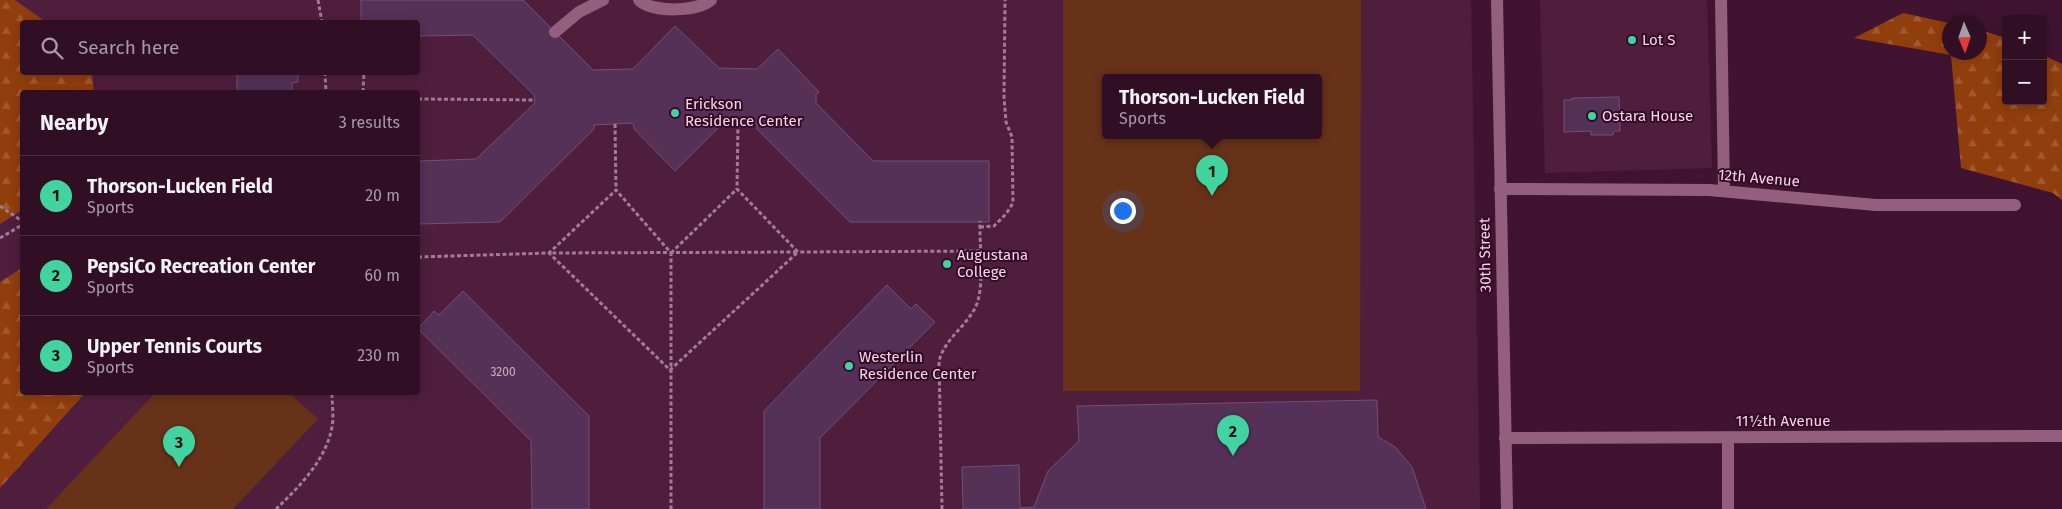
<!DOCTYPE html>
<html lang="en">
<head>
<meta charset="utf-8">
<style>
	body { margin:0; font-family:"Fira Sans",sans-serif; background:#3c1d31; color:#f1f3f6 }
	.controls { position:absolute; right:15px; top:15px; display:grid; overflow:hidden; border-radius:5px; box-shadow:0 2px 12px #0003 }
	.controls button { width:45px; height:45px; display:grid; place-items:center; padding:0; border:0; border-bottom:1px solid #4b2f41; background:#300f24; color:#f1f3f6; font:25px sans-serif }
	.compass { position:absolute; left:1942px; top:15px; width:45px; height:45px; border-radius:50%; background:#300f24; box-shadow:0 2px 12px #0003; rotate:178deg }
	.you { position:absolute; left:1122px; top:210px; width:18px; height:18px; margin:-12px; border:4px solid #fff; border-radius:50%; background:#1a73e8; box-shadow:0 0 0 8px #1a73e833 }
	.badge { display:grid; place-items:center; width:32px; height:32px; border-radius:50%; background:#42d4a0; color:#111; font-size:16px; font-weight:700 }
	.pin { position:absolute; translate:-50% -41px; filter:drop-shadow(0 1px 2px #0008) }
	.pin::after { content:''; position:absolute; top:26px; width:18px; height:15px; background:inherit; clip-path:polygon(0 0,100% 0,50% 100%) }
	.popup { position:absolute; left:1102px; top:74px; width:220px; height:65px; box-sizing:border-box; display:grid; place-content:center; border-radius:5px; background:#300f24; filter:drop-shadow(0 1px 4px #0005); font-size:16px; white-space:nowrap; color:#a89ca6 }
	.popup b { font-size:19px; color:#f1f3f6 }
	.popup::after { content:''; position:absolute; left:50%; top:100%; margin-left:-10px; border:10px solid transparent; border-top-color:#300f24 }
	.list { margin:0; padding:0; list-style:none }
	h2 { display:flex; justify-content:space-between; align-items:center; height:65px; margin:0; padding:0 20px; font-size:21px }
	h2 small { font-size:16px; font-weight:400; color:#a89ca6 }
	.list li { display:grid; grid-template-columns:32px 1fr auto; gap:15px; align-items:center; box-sizing:border-box; height:80px; padding:0 20px; border-top:1px solid #4b2f41 }
	.list b { display:block; font-size:19px; white-space:nowrap }
	.list p { margin:0; font-size:16px; white-space:nowrap; color:#a89ca6 }
	.list em { font-size:16px; font-style:normal; color:#a89ca6 }
	.icon { flex:none; width:28px; height:28px; fill:none; stroke:currentColor; stroke-width:2; stroke-linecap:round; stroke-linejoin:round }
	.map { position:relative; flex:none; width:2062px; height:509px; overflow:hidden }
	.search { position:absolute; background:#300f24; box-shadow:0 2px 12px #0003; left:20px; top:20px; width:400px; height:55px; display:flex; align-items:center; gap:12px; box-sizing:border-box; padding:0 18px; border-radius:5px; color:#a89ca6; font-size:19px }
	.panel { position:absolute; background:#300f24; box-shadow:0 2px 12px #0003; left:20px; top:90px; width:400px; height:305px; border-radius:5px }
	.map>svg:first-child { display:block }
	.built { fill:#501e3d; fill-rule:evenodd }
	.forest { fill:url(#forest-firs) }
	.pitch { fill:#683218; fill-rule:evenodd }
	.building { fill:#553157; stroke:#744e76 }
	.lines { fill:none; stroke-linecap:round; stroke-linejoin:round }
	.path { stroke:#a17c92; stroke-width:3; stroke-dasharray:4 2.5; stroke-linecap:butt }
	.minor { stroke:#935f7c; stroke-width:12 }
	.poi-dot { fill:#42d4a0; stroke:#350a26; stroke-width:2 }
	.labels { text-anchor:middle; stroke-width:4; stroke-linejoin:round; paint-order:stroke }
	.number-label { font-size:12px; fill:#cdaec3 }
	.poi-label { font-size:15px; fill:#f5d7e7; stroke:#350a26; text-anchor:start }
	.street-label { font-size:15px; fill:#f5d7e7; stroke:#350a26 }
</style>
</head>
<body>
<div class="map">
<svg width="2062" height="509" viewBox="0 0 2062 509">
	<defs>
		<pattern id="forest-firs" width="22" height="20" patternUnits="userSpaceOnUse" patternTransform="scale(1.25)"><rect width="22" height="20" fill="#913e0d"/><path d="M5 1l3.5 6h-7zM16 11l3.5 6h-7z" fill="#a15930"/></pattern>
	</defs>
	<rect width="100%" height="100%" fill="#401430"/>
	<!-- built -->
	<g class="built">
		<path d="M0,0H1471L1480,509H0ZM22,22H418V72H22ZM1106,77H1318V135H1106ZM22,92H418V392H22Z"/>
		<polygon points="1540,0 1707,0 1712,168 1545,173"/>
	</g>
	<!-- forest -->
	<g class="forest">
		<polygon points="0,0 15,0 46,22 22,22 22,72 92,73 94,92 22,92 22,210 0,224"/>
		<polygon points="1903,13 1949,23 1950,52 1980,52 1980,30 2006,38 2006,101 2043,101 2043,55 2062,64 2062,200 2053,193 1961,168 1951,55 1854,38"/>
		<polygon points="22,268 22,392 85,393 0,488 0,282"/>
	</g>
	<!-- pitch -->
	<g class="pitch">
		<path d="M1063,0H1361L1360,391H1063ZM1106,77H1318V135H1106Z"/>
		<polygon points="155,393 289,393 318,419 233,509 46,509"/>
	</g>
	<!-- building -->
	<g class="building">
		<polygon points="361,0 523,0 593,70 633,69 675,26 719,68 757,69 778,49 819,92 816,95 816,103 873,161 989,161 989,222 850,222 757,129 757,124 717,123 717,129 675,171 634,129 633,123 594,125 594,129 500,222 418,224 418,161 476,159 535,103 534,95 473,35 418,36 418,22 361,22"/>
		<rect x="248" y="21" width="33" height="1"/>
		<polygon points="237,72 298,72 298,82 292,83 292,92 237,92"/>
		<polygon points="1619,97 1620,131 1614,131 1613,135 1591,135 1591,131 1564,132 1564,100 1572,100 1572,98"/>
		<polygon points="887,285 911,309 916,304 935,322 820,438 820,509 764,509 764,411"/>
		<polygon points="463,291 589,416 589,509 532,509 531,441 418,329 434,311 439,315"/>
		<polygon points="1377,400 1378,437 1395,447 1412,467 1426,509 963,509 962,467 1019,465 1020,508 1034,507 1048,471 1079,441 1077,406"/>
	</g>
	<g class="lines">
		<!-- path -->
		<g class="path">
			<polyline points="318,0 322,22"/>
			<polyline points="325,72 326,92"/>
			<polyline points="363,92 364,72"/>
			<polyline points="418,99 534,100"/>
			<polyline points="738,123 737,189 798,252 980,251"/>
			<polyline points="615,124 616,190"/>
			<polyline points="0,206 22,221"/>
			<polyline points="980,227 994,226 1006,214 1013,203 1012,137 1006,122 1004,97 1005,0"/>
			<polyline points="0,238 22,225"/>
			<polyline points="671,253 737,189"/>
			<polyline points="418,257 549,253 670,370 798,252 549,253 616,190 671,253 671,509"/>
			<path d="M276,509C299,487 326,460 332,427C334,417 332,404 332,392"/>
			<path d="M942,509L939,361C945,339 963,329 974,310C986,290 979,245 980,221"/>
		</g>
		<!-- minor -->
		<g class="minor">
			<path d="M639,0C652,13 697,12 711,0"/>
			<polyline points="1497,0 1507,509"/>
			<polyline points="1721,0 1724,191"/>
			<polyline points="555,32 579,12 603,0"/>
			<polyline points="1500,189 1709,190 1876,205 2015,205"/>
			<polyline points="1505,438 2062,436"/>
			<polyline points="1728,438 1728,509"/>
		</g>
	</g>
	<!-- markers -->
	<g class="poi-dot">
		<circle cx="1632" cy="40" r="5"/>
		<circle cx="675" cy="113" r="5"/>
		<circle cx="1592" cy="116" r="5"/>
		<circle cx="947" cy="264" r="5"/>
		<circle cx="849" cy="366" r="5"/>
	</g>
	<g class="labels">
		<!-- number labels -->
		<g class="number-label">
			<text x="503" y="376">3200</text>
		</g>
		<!-- poi labels -->
		<g class="poi-label">
			<text x="1642" y="45">Lot S</text>
			<text x="685" y="109">Erickson<tspan x="685" dy="17">Residence Center</tspan></text>
			<text x="1602" y="121">Ostara House</text>
			<text x="957" y="260">Augustana<tspan x="957" dy="17">College</tspan></text>
			<text x="859" y="362">Westerlin<tspan x="859" dy="17">Residence Center</tspan></text>
		</g>
		<!-- street labels -->
		<g class="street-label">
			<text transform="translate(1759 178) rotate(5)" y="5">12th Avenue</text>
			<text transform="translate(1485 255) rotate(-91)" y="5">30th Street</text>
			<text x="1783" y="426">11½th Avenue</text>
		</g>
	</g>
</svg>
<div class="controls">
<button>+</button>
<button>−</button>
</div>
<svg class="compass" viewBox="-18 -18 36 36"><path d="M0-13l5 13h-10z" fill="#e53935"/><path d="M0 13l5-13h-10z" fill="#a89ca6"/></svg>
<div class="you"></div>
<div class="pin badge" style="left:1212px;top:196px">1</div>
<div class="popup"><b>Thorson-Lucken Field</b>Sports</div>
<div class="pin badge" style="left:1233px;top:456px">2</div>
<div class="pin badge" style="left:179px;top:467px">3</div>
<div class="search"><svg class="icon" aria-label="search" viewBox="0 0 24 24"><circle cx="10" cy="10" r="6"/><path d="M15 15l6 6"/></svg>Search here</div>
<section class="panel">
<h2>Nearby<small>3 results</small></h2>
<ul class="list">
<li><span class="badge">1</span><div><b>Thorson-Lucken Field</b><p>Sports</p></div><em>20 m</em></li>
<li><span class="badge">2</span><div><b>PepsiCo Recreation Center</b><p>Sports</p></div><em>60 m</em></li>
<li><span class="badge">3</span><div><b>Upper Tennis Courts</b><p>Sports</p></div><em>230 m</em></li>
</ul>
</section>
</div>
</body>
</html>
